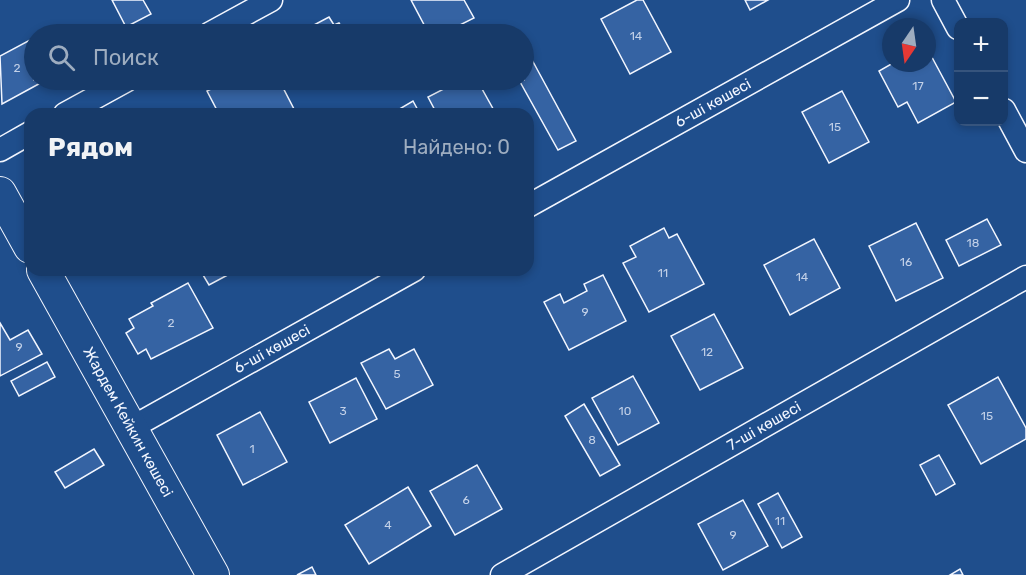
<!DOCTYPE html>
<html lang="ru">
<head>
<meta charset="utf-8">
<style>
	body { margin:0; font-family:Rubik,sans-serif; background:#244571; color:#f1f3f6 }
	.controls { position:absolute; right:18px; top:18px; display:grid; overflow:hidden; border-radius:12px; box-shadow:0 3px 9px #0003 }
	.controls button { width:54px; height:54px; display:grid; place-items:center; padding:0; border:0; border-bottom:2px solid #36547d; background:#173a69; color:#f1f3f6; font:30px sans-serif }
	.compass { position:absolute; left:882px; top:18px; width:54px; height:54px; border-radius:50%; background:#173a69; box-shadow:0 3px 9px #0003; rotate:193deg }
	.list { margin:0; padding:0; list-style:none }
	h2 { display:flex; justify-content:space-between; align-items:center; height:78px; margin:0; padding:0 24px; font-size:26px }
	h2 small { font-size:20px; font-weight:400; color:#9eadc0 }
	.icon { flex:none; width:33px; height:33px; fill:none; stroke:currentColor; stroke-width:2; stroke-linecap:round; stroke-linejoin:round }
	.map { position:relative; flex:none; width:1026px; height:575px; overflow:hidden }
	.search { position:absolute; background:#173a69; box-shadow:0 3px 9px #0003; left:24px; top:24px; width:510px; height:66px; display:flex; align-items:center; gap:15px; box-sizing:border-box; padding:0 21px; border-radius:33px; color:#9eadc0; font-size:22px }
	.panel { position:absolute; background:#173a69; box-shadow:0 3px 9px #0003; left:24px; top:108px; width:510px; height:168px; border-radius:18px }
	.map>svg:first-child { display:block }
	.building { fill:#3563a3; stroke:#f2f6ff; stroke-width:1.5 }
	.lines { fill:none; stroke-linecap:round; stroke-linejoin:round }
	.street-casing { stroke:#f2f6ff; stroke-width:25 }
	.secondary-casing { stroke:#f2f6ff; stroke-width:34 }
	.street { stroke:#1f4e8c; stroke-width:22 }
	.secondary { stroke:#1f4e8c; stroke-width:32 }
	.labels { text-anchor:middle; stroke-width:4.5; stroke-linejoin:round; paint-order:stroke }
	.number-label { font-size:12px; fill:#c3d1e8 }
	.street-label { font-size:15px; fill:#f2f6ff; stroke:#1f4e8c }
</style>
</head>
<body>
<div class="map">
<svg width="1026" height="575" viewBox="0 0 1026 575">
	<rect width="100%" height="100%" fill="#1f4e8c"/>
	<!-- building -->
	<g class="building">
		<polygon points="112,0 143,0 151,14 126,27"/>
		<polygon points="411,0 464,0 474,18 442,34 429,34"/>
		<polygon points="637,0 643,0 671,52 630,74 601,19"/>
		<polygon points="745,0 768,0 750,10"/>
		<polygon points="329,17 334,25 339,23 346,34 297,34"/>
		<polygon points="30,40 34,49 34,80 46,80 2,104 0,56"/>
		<polygon points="927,48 956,102 918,123 907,102 898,107 879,71 893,63 927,63"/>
		<polygon points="531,58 576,141 558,150 519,80 524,80 524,62"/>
		<polygon points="229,80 259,80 263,88 279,80 295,111 289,114 219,114 207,91"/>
		<polygon points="304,80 324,80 309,87"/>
		<polygon points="461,80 477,80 496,114 437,114 428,97"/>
		<polygon points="842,91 869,142 829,163 802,112"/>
		<polygon points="413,101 420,114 398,114 396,111"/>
		<polygon points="987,219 1001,245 959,266 946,240"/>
		<polygon points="916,223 943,278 896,301 869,246"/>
		<polygon points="664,228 669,238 677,234 704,284 649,312 623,263 636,257 630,246"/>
		<polygon points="814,239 840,288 790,315 764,265"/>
		<polygon points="200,270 237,270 209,285"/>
		<polygon points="603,275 626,321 569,350 544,302 560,294 564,303 587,291 584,284"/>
		<polygon points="188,283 213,328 151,359 146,349 138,354 126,333 134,328 129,319 153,306 151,303"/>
		<polygon points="714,314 743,368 700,390 671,336"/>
		<polygon points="0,323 10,340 28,330 42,354 0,376"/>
		<polygon points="389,349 395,359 414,349 433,385 386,409 361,363"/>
		<polygon points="47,362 55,377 19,396 11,381"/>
		<polygon points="633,376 659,423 618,445 592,398"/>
		<polygon points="998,377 1026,428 1026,439 981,464 948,405"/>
		<polygon points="356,378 377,419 330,443 309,402"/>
		<polygon points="584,404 620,465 600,476 565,416"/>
		<polygon points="260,412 287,462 243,485 217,435"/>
		<polygon points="94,449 104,465 65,488 55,472"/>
		<polygon points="939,455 955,484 936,495 920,465"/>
		<polygon points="477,465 502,509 455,535 430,491"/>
		<polygon points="408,487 431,526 369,564 345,525"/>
		<polygon points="778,493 802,537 782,548 758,504"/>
		<polygon points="743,500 768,546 723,570 698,524"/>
		<polygon points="312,567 316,575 297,575"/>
		<polygon points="960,569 963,575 950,575"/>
	</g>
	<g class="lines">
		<!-- street casing -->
		<g class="street-casing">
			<g id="street">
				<polyline points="943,0 958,28"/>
				<polyline points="209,34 271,0"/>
				<polyline points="1004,110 1026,151"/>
				<polyline points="65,114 127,80"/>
				<polyline points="0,150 30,133"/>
				<polyline points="528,206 898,0"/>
				<polyline points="131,428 414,270"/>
				<polyline points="502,575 1026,277"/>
			</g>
		</g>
		<!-- secondary casing -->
		<g class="secondary-casing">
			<g id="secondary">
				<polyline points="0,193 30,247"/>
				<polyline points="43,270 213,575"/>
			</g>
		</g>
		<!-- street -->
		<use href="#street" class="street"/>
		<!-- secondary -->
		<use href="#secondary" class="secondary"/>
	</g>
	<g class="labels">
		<!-- number labels -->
		<g class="number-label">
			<text x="636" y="40">14</text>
			<text x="17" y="72">2</text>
			<text x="918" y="90">17</text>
			<text x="835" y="131">15</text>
			<text x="973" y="247">18</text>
			<text x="906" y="266">16</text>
			<text x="663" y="277">11</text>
			<text x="802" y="281">14</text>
			<text x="585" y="316">9</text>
			<text x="171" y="327">2</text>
			<text x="19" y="351">9</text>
			<text x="707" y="356">12</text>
			<text x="397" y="378">5</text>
			<text x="343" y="415">3</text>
			<text x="625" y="415">10</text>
			<text x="987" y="420">15</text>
			<text x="592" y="444">8</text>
			<text x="252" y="453">1</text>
			<text x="466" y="504">6</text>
			<text x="780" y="525">11</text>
			<text x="388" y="529">4</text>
			<text x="733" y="539">9</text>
		</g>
		<!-- street labels -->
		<g class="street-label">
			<text transform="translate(713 103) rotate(-29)" y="5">6-ші көшесі</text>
			<text transform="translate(272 349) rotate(-29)" y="5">6-ші көшесі</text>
			<text transform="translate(128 422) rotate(61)" y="5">Жардем Кейкин көшесі</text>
			<text transform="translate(764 426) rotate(-30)" y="5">7-ші көшесі</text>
		</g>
	</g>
</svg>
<div class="controls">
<button>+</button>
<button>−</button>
</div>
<svg class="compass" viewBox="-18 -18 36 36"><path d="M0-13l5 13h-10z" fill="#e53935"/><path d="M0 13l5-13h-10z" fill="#9eadc0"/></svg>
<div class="search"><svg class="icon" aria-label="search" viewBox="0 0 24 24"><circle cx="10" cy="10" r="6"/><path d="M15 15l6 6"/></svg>Поиск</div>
<section class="panel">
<h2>Рядом<small>Найдено: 0</small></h2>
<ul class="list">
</ul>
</section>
</div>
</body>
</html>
